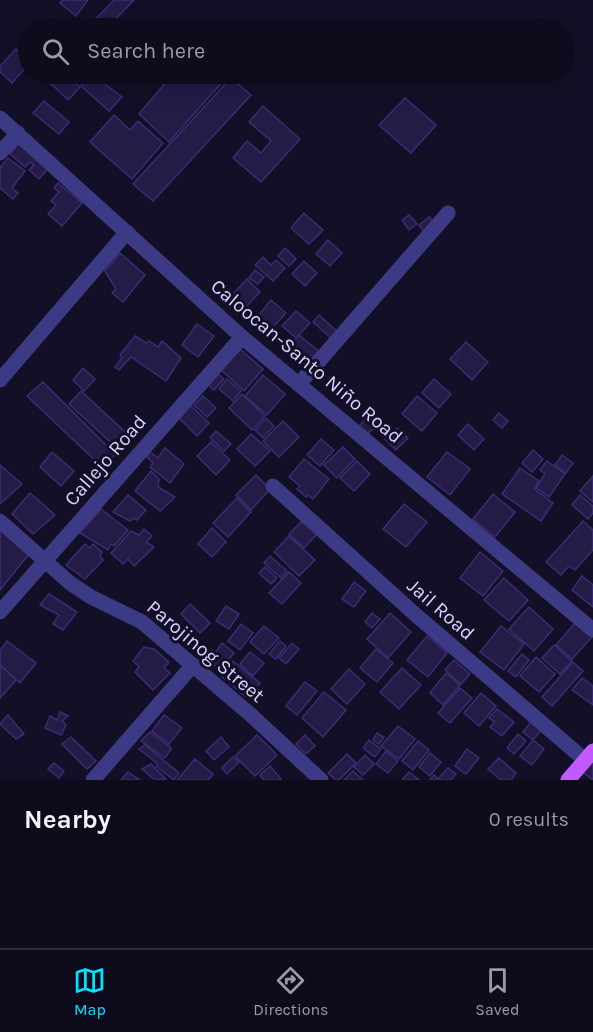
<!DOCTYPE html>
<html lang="en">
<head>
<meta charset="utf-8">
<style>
	body { margin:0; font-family:Karla,sans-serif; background:#171425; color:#f1f3f6 }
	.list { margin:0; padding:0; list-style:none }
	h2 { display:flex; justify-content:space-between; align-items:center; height:78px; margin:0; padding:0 24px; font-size:26px }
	h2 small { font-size:20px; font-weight:400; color:#9b9ba3 }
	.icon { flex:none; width:33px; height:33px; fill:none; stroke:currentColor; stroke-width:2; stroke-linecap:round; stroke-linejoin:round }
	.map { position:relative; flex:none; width:593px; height:780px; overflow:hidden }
	.search { position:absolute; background:#0e0b1c; box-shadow:0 6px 24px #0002; left:18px; right:18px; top:18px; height:66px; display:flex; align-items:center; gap:15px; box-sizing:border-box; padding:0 21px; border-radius:33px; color:#9b9ba3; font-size:22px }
	.sheet { height:168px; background:#0e0b1c }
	nav { display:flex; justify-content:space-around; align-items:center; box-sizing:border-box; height:84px; border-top:2px solid #2e2b3b; background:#0e0b1c; font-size:16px; color:#9b9ba3 }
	nav a { display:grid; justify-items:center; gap:3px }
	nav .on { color:#00e5ff }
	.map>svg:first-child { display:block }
	.building { fill:#241b47; stroke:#3b2d73; stroke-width:1.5 }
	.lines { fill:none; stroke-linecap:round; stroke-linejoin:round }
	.minor { stroke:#3d3a85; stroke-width:15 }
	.major { stroke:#c25bff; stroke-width:15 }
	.labels { text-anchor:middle; stroke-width:6; stroke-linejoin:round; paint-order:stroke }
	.street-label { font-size:20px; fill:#d9d4ff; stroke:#130f26 }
</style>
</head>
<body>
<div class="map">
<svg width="593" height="780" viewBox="0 0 593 780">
	<rect width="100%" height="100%" fill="#130f26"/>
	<!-- building -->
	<g class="building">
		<polygon points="63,0 88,0 76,16 60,3"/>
		<polygon points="114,0 134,0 107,28 87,28"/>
		<polygon points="16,49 28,60 28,65 12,83 0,72 0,66"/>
		<polygon points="57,74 66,74 80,87 68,100 49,82"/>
		<polygon points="72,74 87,74 80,81"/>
		<polygon points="92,74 122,97 109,111 81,86"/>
		<polygon points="173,74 221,74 226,78 169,142 139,114"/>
		<polygon points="232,74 253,74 243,84"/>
		<polygon points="231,78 251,95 153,201 133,184"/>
		<polygon points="405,98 436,125 411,153 379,125"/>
		<polygon points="44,101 69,122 59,134 33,113"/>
		<polygon points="263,106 300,139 261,182 233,158 247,141 261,153 271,141 249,122"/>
		<polygon points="114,115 130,130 138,121 163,143 132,179 90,142"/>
		<polygon points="21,141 50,166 39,179 29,170 34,165 30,162 25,167 10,154"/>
		<polygon points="8,158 25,171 12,188 18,193 13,199 0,188 0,168"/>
		<polygon points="58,183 82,203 62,226 48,214 56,205 51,201 59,192 54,188"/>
		<polygon points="304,213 323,230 309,244 291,228"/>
		<polygon points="409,215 417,224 409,230 402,220"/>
		<polygon points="429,217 436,225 426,234 419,225"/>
		<polygon points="328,240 342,253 330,266 316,254"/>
		<polygon points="285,248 296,259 289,266 278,256"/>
		<polygon points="120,253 145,275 123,302 112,293 116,289 105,271"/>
		<polygon points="263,257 271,265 276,260 285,268 273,281 255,265"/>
		<polygon points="304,261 317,273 305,286 292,274"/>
		<polygon points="255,270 264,277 258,284 249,278"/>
		<polygon points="247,279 260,292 245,308 232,295"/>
		<polygon points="271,300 286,313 272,328 258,316"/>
		<polygon points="296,311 310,323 296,338 282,326"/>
		<polygon points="319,315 340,334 334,341 313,322"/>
		<polygon points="197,324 214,336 198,357 182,345"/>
		<polygon points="299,335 321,353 308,368 286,349"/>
		<polygon points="135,336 146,343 149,341 158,347 162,341 181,358 166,381 131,357 119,370 115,367 122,358 120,355"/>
		<polygon points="466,342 488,362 472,380 450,359"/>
		<polygon points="240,349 263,369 244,391 221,370"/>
		<polygon points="83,368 95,379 84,391 73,380"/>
		<polygon points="217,373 224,379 214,390 207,384"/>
		<polygon points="263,375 285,394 267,415 245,396"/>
		<polygon points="227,379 241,391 233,401 219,389"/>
		<polygon points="434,379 451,394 439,408 422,393"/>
		<polygon points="43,382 115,454 103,468 27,396"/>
		<polygon points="81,391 133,439 121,452 69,404"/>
		<polygon points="242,394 265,416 252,430 229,408"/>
		<polygon points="203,396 216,408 207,417 194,405"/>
		<polygon points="417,396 437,413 422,431 402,414"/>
		<polygon points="190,405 209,423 197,436 178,417"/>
		<polygon points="499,413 508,421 502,428 493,420"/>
		<polygon points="368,417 377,424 367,435 359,426"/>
		<polygon points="266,418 274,426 263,438 255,430"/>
		<polygon points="283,421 299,437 279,457 263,441"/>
		<polygon points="468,424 484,439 474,450 458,435"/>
		<polygon points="397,428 408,438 396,450 385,439"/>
		<polygon points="216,431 231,444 224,451 210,438"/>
		<polygon points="251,434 270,451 255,466 237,449"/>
		<polygon points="321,439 334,450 320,466 307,455"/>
		<polygon points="211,442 230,460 216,475 197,456"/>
		<polygon points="343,447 355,459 337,478 324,465"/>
		<polygon points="165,448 184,464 170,483 150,467 153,463 147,457 150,452 158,458"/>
		<polygon points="533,450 543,459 532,472 522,463"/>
		<polygon points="52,452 74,471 61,486 40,467"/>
		<polygon points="447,452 470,469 450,495 427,477"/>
		<polygon points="562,455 573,463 566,473 555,465"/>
		<polygon points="304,459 329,479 313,499 308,495 306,497 297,489 300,486 289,477"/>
		<polygon points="357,461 370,474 354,491 340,478"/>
		<polygon points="547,461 565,474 549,497 536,488 545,474 540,470"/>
		<polygon points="0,465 22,484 0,504"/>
		<polygon points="520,468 539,481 534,489 553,503 541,521 502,494"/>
		<polygon points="151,471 159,479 158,487 175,497 160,511 135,491"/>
		<polygon points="256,475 270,489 251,510 236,495"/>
		<polygon points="593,476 593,502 580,491"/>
		<polygon points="30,493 55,515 33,534 12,514"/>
		<polygon points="493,494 515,512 495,537 473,519"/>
		<polygon points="128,495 146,510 137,520 133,518 130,521 113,512"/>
		<polygon points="580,495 593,506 593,513 588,519 572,505"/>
		<polygon points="237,498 251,512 228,537 213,523"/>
		<polygon points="404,504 427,522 406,547 383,529"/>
		<polygon points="101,509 128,530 114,546 111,544 108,550 80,533"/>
		<polygon points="303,520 318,533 304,548 289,534"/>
		<polygon points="583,521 593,530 593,550 575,570 569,566 561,575 546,562"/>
		<polygon points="0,528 29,554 0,590"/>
		<polygon points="212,528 226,542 212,557 198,544"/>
		<polygon points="144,529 152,536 146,542 154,547 134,566 128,559 123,564 111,553 131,531 139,535"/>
		<polygon points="289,536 315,560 299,576 274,552"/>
		<polygon points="85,544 90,548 93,544 102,552 100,556 103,560 85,579 66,565"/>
		<polygon points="480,552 503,571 483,596 460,578"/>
		<polygon points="270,556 287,571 281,578 264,563"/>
		<polygon points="265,567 277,578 271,584 259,573"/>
		<polygon points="289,572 301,583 282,604 269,593"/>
		<polygon points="582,576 593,585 593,607 572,590"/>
		<polygon points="504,578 528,600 509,621 484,600"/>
		<polygon points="354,582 366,591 354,607 342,599"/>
		<polygon points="49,594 77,612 63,630 53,624 59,615 40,605"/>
		<polygon points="190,604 210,623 200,633 181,614"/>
		<polygon points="226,606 239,614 229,629 216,621"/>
		<polygon points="529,607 553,629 534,651 509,629"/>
		<polygon points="372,613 380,619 372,628 365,622"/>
		<polygon points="390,613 411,632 388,658 367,639"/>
		<polygon points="575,623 592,637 572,659 556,645"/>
		<polygon points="241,624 253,633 240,650 228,641"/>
		<polygon points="264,626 279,638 264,654 250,642"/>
		<polygon points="501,626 524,644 504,670 480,652"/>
		<polygon points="427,636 447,653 428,677 407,660"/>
		<polygon points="7,641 36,663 20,683 0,665 0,651"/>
		<polygon points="280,641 286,646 276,659 269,654"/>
		<polygon points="222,643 234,653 220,670 209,661"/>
		<polygon points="292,643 299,649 286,664 279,658"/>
		<polygon points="554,645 572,661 560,674 542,658"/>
		<polygon points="144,647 154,649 169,662 164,668 170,673 153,690 135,672 139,667 133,661"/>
		<polygon points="376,649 393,663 377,682 360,668"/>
		<polygon points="250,652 264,663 253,676 240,664"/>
		<polygon points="522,654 529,660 516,677 508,671"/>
		<polygon points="536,657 555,674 539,692 520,676"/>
		<polygon points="454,660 470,674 461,684 445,670"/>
		<polygon points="233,661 260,683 247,698 221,676"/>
		<polygon points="573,662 583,671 552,706 542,697"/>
		<polygon points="0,665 16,680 0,698"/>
		<polygon points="402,668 421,685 399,709 380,692"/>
		<polygon points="349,669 365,684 347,704 331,689"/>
		<polygon points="446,673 460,685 443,705 430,693"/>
		<polygon points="582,678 593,686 593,705 572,690"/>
		<polygon points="305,682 317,691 297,715 286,706"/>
		<polygon points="460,688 472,698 450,723 438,713"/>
		<polygon points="324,692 346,710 323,737 302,718"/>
		<polygon points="481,693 496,706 479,726 464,713"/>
		<polygon points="497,709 514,722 502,736 490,727 495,722 489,718"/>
		<polygon points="60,712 68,716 62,721 66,725 61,735 45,728 50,716 57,720"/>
		<polygon points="8,715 24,734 16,739 0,724"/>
		<polygon points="164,715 182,728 169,744 152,731"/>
		<polygon points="533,719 544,727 533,740 523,732"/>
		<polygon points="398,726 415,739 399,759 381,746"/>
		<polygon points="150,732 170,747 171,749 165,758 141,741"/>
		<polygon points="377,733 384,737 379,744 373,740"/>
		<polygon points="518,734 526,741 514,754 507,748"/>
		<polygon points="257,735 277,755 255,776 235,756"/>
		<polygon points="305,735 315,746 306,754 296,744"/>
		<polygon points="71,737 96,761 87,769 62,744"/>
		<polygon points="221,737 229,747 214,760 206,751"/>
		<polygon points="369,740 381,749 375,757 363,748"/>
		<polygon points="533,740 544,749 532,765 520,756"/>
		<polygon points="418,741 429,750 413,770 402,761"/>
		<polygon points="145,745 179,773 174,780 156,766 158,764 139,749"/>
		<polygon points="467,749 479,758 466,774 455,766"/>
		<polygon points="386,751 398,761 388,773 376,764"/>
		<polygon points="430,753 441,762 430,776 419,767"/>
		<polygon points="347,754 356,763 339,780 336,780 328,773"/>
		<polygon points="365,755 374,764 363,775 354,767"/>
		<polygon points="233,757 239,762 227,774 222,768"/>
		<polygon points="593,757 593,780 580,770"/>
		<polygon points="499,758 516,773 511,780 501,780 488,769"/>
		<polygon points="195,759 213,774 208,780 177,780"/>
		<polygon points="54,763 64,771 59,778 48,769"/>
		<polygon points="151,764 166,779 155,780 142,769"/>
		<polygon points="270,766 281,779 279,780 264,780 260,775"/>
		<polygon points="448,768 456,774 451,780 430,780 434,775 438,779"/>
		<polygon points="353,771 363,780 344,780"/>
		<polygon points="128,772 140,780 121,780"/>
		<polygon points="409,772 419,780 402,780"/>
	</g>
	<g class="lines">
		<!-- minor -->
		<g class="minor">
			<polyline points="0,118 242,337 593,630"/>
			<polyline points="0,153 18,133"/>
			<polyline points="0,380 127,232"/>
			<polyline points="299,384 448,213"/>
			<polyline points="273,486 417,616 585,760"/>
			<polyline points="0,521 70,583 91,597 142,622 251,715 321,780"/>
			<polyline points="0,612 242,337"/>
			<polyline points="93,780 193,665"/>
		</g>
		<!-- major -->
		<polyline class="major" points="568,780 593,751"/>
	</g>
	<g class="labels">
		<!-- street labels -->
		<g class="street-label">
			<text transform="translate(307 361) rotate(40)" y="7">Caloocan-Santo Niño Road</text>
			<text transform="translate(105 460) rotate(-49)" y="7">Callejo Road</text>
			<text transform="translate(441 609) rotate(41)" y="7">Jail Road</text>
			<text transform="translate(206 651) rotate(40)" y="7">Parojinog Street</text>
		</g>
	</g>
</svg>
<div class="search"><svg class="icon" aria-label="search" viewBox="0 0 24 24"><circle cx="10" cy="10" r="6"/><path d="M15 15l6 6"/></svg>Search here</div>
</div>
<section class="sheet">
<h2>Nearby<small>0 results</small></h2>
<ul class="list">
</ul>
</section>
<nav>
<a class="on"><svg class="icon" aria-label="map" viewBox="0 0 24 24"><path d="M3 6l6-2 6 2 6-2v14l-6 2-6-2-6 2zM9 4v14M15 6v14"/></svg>Map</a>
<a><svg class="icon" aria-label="directions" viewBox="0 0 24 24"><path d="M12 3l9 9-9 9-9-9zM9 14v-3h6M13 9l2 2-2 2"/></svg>Directions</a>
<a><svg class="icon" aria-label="saved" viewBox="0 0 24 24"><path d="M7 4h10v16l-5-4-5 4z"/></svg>Saved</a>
</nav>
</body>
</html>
